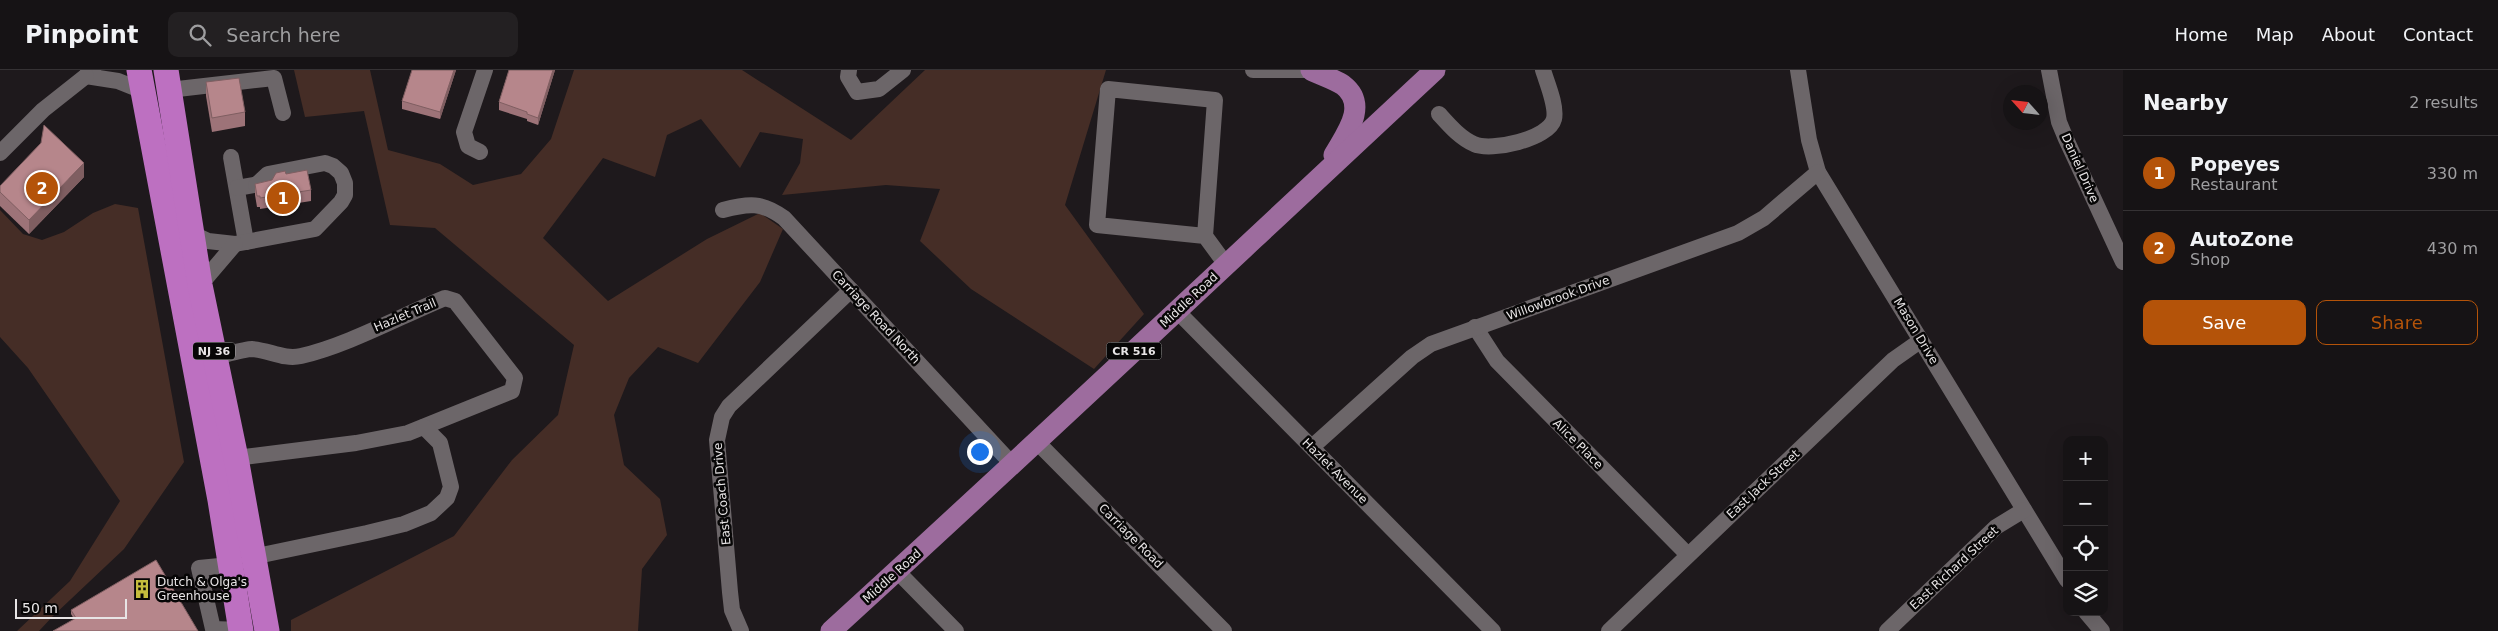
<!DOCTYPE html>
<html lang="en">
<head>
<meta charset="utf-8">
<style>
	body { margin:0; font-family:"DejaVu Sans",sans-serif; background:#232022; color:#f1f3f6 }
	.controls { position:absolute; right:15px; bottom:15px; display:grid; overflow:hidden; border-radius:10px; box-shadow:0 5px 20px #0002 }
	.controls button { width:45px; height:45px; display:grid; place-items:center; padding:0; border:0; border-bottom:1px solid #353234; background:#161315; color:#f1f3f6; font:25px sans-serif }
	.compass { position:absolute; left:2003px; top:15px; width:45px; height:45px; border-radius:50%; background:#161315; box-shadow:0 5px 20px #0002; rotate:297deg }
	.scale { position:absolute; left:15px; bottom:12px; width:112px; box-sizing:border-box; padding-left:5px; border:2px solid #e8e5e6; border-top:0; font-size:14px; line-height:18px; white-space:nowrap; color:#e8e5e6; -webkit-text-stroke:4px #070606; paint-order:stroke }
	.you { position:absolute; left:979px; top:381px; width:18px; height:18px; margin:-12px; border:4px solid #fff; border-radius:50%; background:#1a73e8; box-shadow:0 0 0 8px #1a73e833 }
	.badge { display:grid; place-items:center; width:32px; height:32px; border-radius:50%; background:#b45309; color:#fff; font-size:16px; font-weight:700 }
	.pin { position:absolute; translate:-50% -50%; border:2px solid #fff; box-shadow:0 1px 5px #0006 }
	.list { margin:0; padding:0; list-style:none }
	h2 { display:flex; justify-content:space-between; align-items:center; height:65px; margin:0; padding:0 20px; font-size:21px }
	h2 small { font-size:16px; font-weight:400; color:#9e9ea0 }
	.list li { display:grid; grid-template-columns:32px 1fr auto; gap:15px; align-items:center; box-sizing:border-box; height:75px; padding:0 20px; border-top:1px solid #353234 }
	.list b { display:block; font-size:19px; white-space:nowrap }
	.list p { margin:0; font-size:16px; white-space:nowrap; color:#9e9ea0 }
	.list em { font-size:16px; font-style:normal; color:#9e9ea0 }
	.actions { display:flex; gap:10px; padding:15px 20px }
	.actions a { flex:1; padding:11px 0; border:1px solid #b45309; border-radius:10px; text-align:center; font-size:18px; color:#b45309 }
	.actions .main { background:#b45309; color:#fff }
	.icon { flex:none; width:28px; height:28px; fill:none; stroke:currentColor; stroke-width:2; stroke-linecap:round; stroke-linejoin:round }
	.map { position:relative; flex:none; width:2123px; height:561px; overflow:hidden }
	header { display:flex; align-items:center; gap:30px; box-sizing:border-box; height:70px; padding:0 25px; background:#161315; border-bottom:1px solid #353234 }
	header strong { font-size:24px }
	nav { display:flex; gap:28px; margin-inline-start:auto; font-size:18px }
	.search { width:350px; height:45px; background:#232022; display:flex; align-items:center; gap:12px; box-sizing:border-box; padding:0 18px; border-radius:10px; color:#9e9ea0; font-size:19px }
	main { display:flex }
	aside { flex:1; background:#161315 }
	.map>svg:first-child { display:block }
	.green { fill:#452d26 }
	.lines { fill:none; stroke-linecap:round; stroke-linejoin:round }
	.minor { stroke:#6c6669; stroke-width:16 }
	.major { stroke:#9d6c9e; stroke-width:21 }
	.highway { stroke:#bd70c1; stroke-width:25 }
	.wall { fill:#9d7378 }
	.shaded-wall { fill:#7f5e61 }
	.building { fill:#b6868b; stroke:#7f5e61 }
	.labels { text-anchor:middle; stroke-width:5; stroke-linejoin:round; paint-order:stroke }
	.shield { fill:#070606; stroke:#a4a2a3; stroke-width:1 }
	.shield-label { font-size:11px; font-weight:bold; fill:#e8e5e6 }
	.street-label { font-size:12px; fill:#e8e5e6; stroke:#070606 }
	.poi-label { font-size:12px; fill:#e8e5e6; stroke:#070606; text-anchor:start }
</style>
</head>
<body>
<header>
<strong>Pinpoint</strong>
<div class="search"><svg class="icon" aria-label="search" viewBox="0 0 24 24"><circle cx="10" cy="10" r="6"/><path d="M15 15l6 6"/></svg>Search here</div>
<nav><a>Home</a><a>Map</a><a>About</a><a>Contact</a></nav>
</header>
<main>
<div class="map">
<svg width="2123" height="561" viewBox="0 0 2123 561">
	<rect width="100%" height="100%" fill="#1e191c"/>
	<!-- green -->
	<g class="green">
		<polygon points="294,0 370,0 388,80 440,94 473,115 521,104 551,69 574,0 742,0 851,70 925,0 1106,0 1065,135 1144,244 1094,299 971,219 920,171 940,119 886,115 782,125 800,93 803,69 760,62 740,98 701,49 667,65 655,107 603,88 543,168 608,231 707,169 760,143 783,159 760,212 698,293 658,277 629,308 614,345 624,395 660,429 667,465 642,499 638,561 291,561 291,550 454,466 512,390 558,345 574,275 435,158 390,155 364,41 305,47"/>
		<polygon points="115,134 138,138 184,392 124,479 53,546 39,561 17,561 70,511 120,431 28,298 0,267 0,140 23,164 42,170 64,162 93,143"/>
	</g>
	<g class="lines">
		<!-- minor -->
		<g class="minor">
			<polyline points="93,0 86,6 118,11 143,21"/>
			<polyline points="849,0 848,7 857,22 879,19 903,0"/>
			<polyline points="1253,0 1306,0"/>
			<polyline points="1798,0 1809,70 1818,102 2067,510"/>
			<polyline points="2049,0 2059,52 2066,69 2123,192"/>
			<polyline points="169,20 274,8 283,43"/>
			<path d="M1439,44C1449,55 1460,68 1474,74C1491,82 1549,69 1554,49C1557,36 1547,13 1543,0"/>
			<polyline points="480,82 468,76 464,62 485,0"/>
			<polyline points="0,83 43,40 86,6"/>
			<polyline points="231,87 246,172"/>
			<polyline points="237,118 266,113"/>
			<path d="M723,140C749,133 762,132 784,148L1013,395"/>
			<polyline points="191,163 208,171 235,174 315,159 341,132 345,125 345,113 341,103 333,96 325,93 268,104 256,115"/>
			<polyline points="1205,166 1097,155 1108,19 1215,30 1205,166 1227,196"/>
			<polyline points="200,215 235,174"/>
			<polyline points="1177,241 1493,561"/>
			<polyline points="1475,257 1497,291 1688,485"/>
			<path d="M215,287C224,285 246,279 252,279C269,280 284,290 301,286C346,276 401,246 445,228L455,231L515,308L512,321L408,363L356,373L236,388"/>
			<polyline points="1037,372 1224,561"/>
			<polyline points="1312,377 1412,287 1431,274 1738,163 1764,148 1818,102"/>
			<polyline points="252,487 367,463 404,454 431,443 447,428 451,417 440,373 424,357"/>
			<polyline points="230,495 199,498 213,559 241,560"/>
			<polyline points="897,501 956,561"/>
			<polyline points="2086,542 2102,561"/>
			<polyline points="741,561 732,540 730,522 717,370 722,347 729,336 851,220"/>
			<polyline points="1609,561 1893,290 1920,271"/>
			<polyline points="1887,561 1996,457 2024,440"/>
		</g>
		<!-- major -->
		<g class="major">
			<path d="M1311,0C1321,5 1334,9 1343,15C1369,35 1346,64 1334,85"/>
			<path d="M831,561C1034,376 1234,187 1435,0"/>
		</g>
		<!-- highway -->
		<g class="highway">
			<polyline points="139,0 220,430 241,561"/>
			<polyline points="166,0 200,215 236,388 267,561"/>
		</g>
	</g>
	<!-- wall -->
	<g class="wall">
		<polygon points="456,0 440,49 402,39 402,31"/>
		<polygon points="509,0 555,0 538,55 527,51 527,49 499,40 499,32"/>
		<polygon points="206,12 245,42 245,56 212,62 206,26"/>
		<polygon points="286,104 311,120 311,131 260,139 260,137 257,137 255,125 255,114 272,110"/>
		<polygon points="84,107 29,164 0,136 0,116"/>
		<polygon points="71,540 198,561 74,549 71,544"/>
	</g>
	<!-- shaded-wall -->
	<g class="shaded-wall">
		<polygon points="454,0 456,0 440,49 440,42"/>
		<polygon points="553,0 555,0 538,55 538,48"/>
		<polygon points="84,93 84,107 29,164 29,150"/>
	</g>
	<!-- building -->
	<g class="building">
		<polygon points="412,0 454,0 440,42 402,31"/>
		<polygon points="509,0 553,0 538,48 527,44 527,42 499,32"/>
		<polygon points="239,8 245,42 212,48 206,12"/>
		<polygon points="44,55 84,93 29,150 0,122 0,116 41,73"/>
		<polygon points="307,100 311,120 260,128 260,126 257,126 255,114 272,110 276,103 285,101 286,104"/>
		<polygon points="156,490 198,561 53,561 76,548 71,540"/>
	</g>
	<!-- icons -->
	<defs>
		<g id="building-bare" transform="scale(1.5)"><path d="M-4-6H4V6H1V3H-1V6H-4ZM-2.5-4.3h1.7v1.8h-1.7ZM.8-4.3h1.7v1.8H.8ZM-2.5-1h1.7V.8h-1.7ZM.8-1h1.7V.8H.8Z" fill="#c5bc3d" stroke="#070606" stroke-width="2.5" paint-order="stroke"/></g>
	</defs>
	<g fill-rule="evenodd">
		<use href="#building-bare" x="142" y="519"/>
	</g>
	<g class="labels">
		<!-- shield labels -->
		<g class="shield">
			<rect x="193" y="272.5" width="42" height="17" rx="4"/>
			<rect x="1106.5" y="272.5" width="55" height="17" rx="4"/>
		</g>
		<g class="shield-label">
			<text x="214" y="285">NJ 36</text>
			<text x="1134" y="285">CR 516</text>
		</g>
		<!-- street labels -->
		<g class="street-label">
			<text transform="translate(2080 98) rotate(66)" y="4">Daniel Drive</text>
			<text transform="translate(1558 228) rotate(-20)" y="4">Willowbrook Drive</text>
			<text transform="translate(1189 230) rotate(-43)" y="4">Middle Road</text>
			<text transform="translate(405 245) rotate(-23)" y="4">Hazlet Trail</text>
			<text transform="translate(876 247) rotate(47)" y="4">Carriage Road North</text>
			<text transform="translate(1916 261) rotate(59)" y="4">Mason Drive</text>
			<text transform="translate(1578 374) rotate(45)" y="4">Alice Place</text>
			<text transform="translate(1335 401) rotate(45)" y="4">Hazlet Avenue</text>
			<text transform="translate(1763 414) rotate(-43)" y="4">East Jack Street</text>
			<text transform="translate(722 424) rotate(-95)" y="4">East Coach Drive</text>
			<text transform="translate(1131 466) rotate(45)" y="4">Carriage Road</text>
			<text transform="translate(1954 498) rotate(-43)" y="4">East Richard Street</text>
			<text transform="translate(892 506) rotate(-42)" y="4">Middle Road</text>
		</g>
		<!-- poi labels -->
		<g class="poi-label">
			<text x="157" y="516">Dutch &amp; Olga's<tspan x="157" dy="14">Greenhouse</tspan></text>
		</g>
	</g>
</svg>
<div class="controls">
<button>+</button>
<button>−</button>
<button><svg class="icon" aria-label="locate" viewBox="0 0 24 24"><circle cx="12" cy="12" r="6"/><path d="M12 2v4M12 18v4M2 12h4M18 12h4"/></svg></button>
<button><svg class="icon" aria-label="layers" viewBox="0 0 24 24"><path d="M12 4l9 5-9 5-9-5zM3 14l9 5 9-5"/></svg></button>
</div>
<svg class="compass" viewBox="-18 -18 36 36"><path d="M0-13l5 13h-10z" fill="#e53935"/><path d="M0 13l5-13h-10z" fill="#9e9ea0"/></svg>
<div class="scale">50 m</div>
<div class="you"></div>
<div class="pin badge" style="left:283px;top:128px">1</div>
<div class="pin badge" style="left:42px;top:118px">2</div>
</div>
<aside>
<h2>Nearby<small>2 results</small></h2>
<ul class="list">
<li><span class="badge">1</span><div><b>Popeyes</b><p>Restaurant</p></div><em>330 m</em></li>
<li><span class="badge">2</span><div><b>AutoZone</b><p>Shop</p></div><em>430 m</em></li>
</ul>
<div class="actions"><a class="main">Save</a><a>Share</a></div>
</aside>
</main>
</body>
</html>
